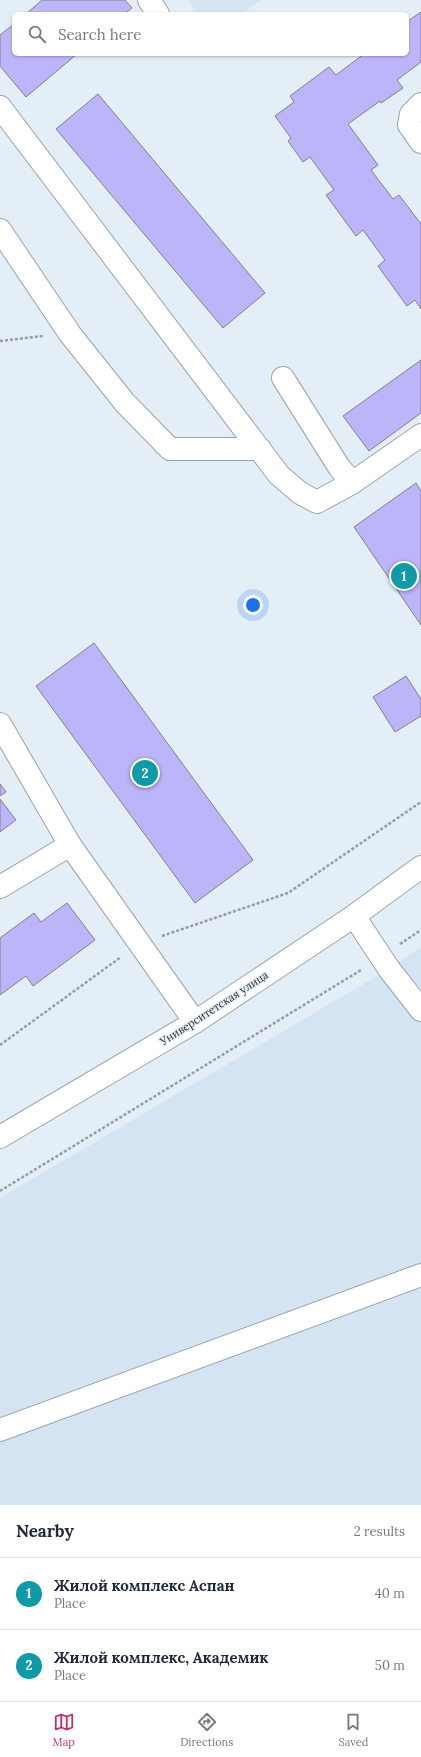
<!DOCTYPE html>
<html lang="en">
<head>
<meta charset="utf-8">
<style>
	body { margin:0; font-family:Lora,serif; background:#f2f2f3; color:#1f2937 }
	.you { position:absolute; left:253px; top:605px; width:14px; height:14px; margin:-10px; border:3px solid #fff; border-radius:50%; background:#1a73e8; box-shadow:0 0 0 6px #1a73e833 }
	.badge { display:grid; place-items:center; width:26px; height:26px; border-radius:50%; background:#bd3168; color:#fff; font-size:13px; font-weight:700 }
	.pin { position:absolute; translate:-50% -50%; border:2px solid #fff; box-shadow:0 1px 4px #0006 }
	.list { margin:0; padding:0; list-style:none }
	h2 { display:flex; justify-content:space-between; align-items:center; height:52px; margin:0; padding:0 16px; font-size:17px }
	h2 small { font-size:13px; font-weight:400; color:#747a83 }
	.list li { display:grid; grid-template-columns:26px 1fr auto; gap:12px; align-items:center; box-sizing:border-box; height:72px; padding:0 16px; border-top:1px solid #e0e1e3 }
	.list b { display:block; font-size:15px; white-space:nowrap }
	.list p { margin:0; font-size:13px; white-space:nowrap; color:#747a83 }
	.list em { font-size:13px; font-style:normal; color:#747a83 }
	.icon { flex:none; width:22px; height:22px; fill:none; stroke:currentColor; stroke-width:2; stroke-linecap:round; stroke-linejoin:round }
	.map { position:relative; flex:none; width:421px; height:1505px; overflow:hidden }
	.search { position:absolute; background:#fff; box-shadow:0 1px 3px #0004; left:12px; right:12px; top:12px; height:44px; display:flex; align-items:center; gap:10px; box-sizing:border-box; padding:0 14px; border-radius:6px; color:#747a83; font-size:15px }
	.sheet { height:196px; background:#fff }
	nav { display:flex; justify-content:space-around; align-items:center; box-sizing:border-box; height:56px; border-top:1px solid #e0e1e3; background:#fff; font-size:11px; color:#747a83 }
	nav a { display:grid; justify-items:center; gap:2px }
	nav .on { color:#bd3168 }
	.map>svg:first-child { display:block }
	.built { fill:#d4e4f3 }
	.building { fill:#bdb5f9; stroke:#81808b }
	.lines { fill:none; stroke-linecap:round; stroke-linejoin:round }
	.minor-casing { stroke:#9aa3ac; stroke-width:24 }
	.major-casing { stroke:#9aa3ac; stroke-width:24 }
	.path { stroke:#959ca3; stroke-width:2.5; stroke-dasharray:3 2; stroke-linecap:butt }
	.minor { stroke:#fff; stroke-width:22 }
	.major { stroke:#fff; stroke-width:22 }
	.labels { text-anchor:middle; stroke-width:3; stroke-linejoin:round; paint-order:stroke }
	.street-label { font-size:11px; fill:#2d3134; stroke:#e4eef7 }
</style>
</head>
<body>
<div class="map">
<svg width="421" height="1505" viewBox="0 0 421 1505">
	<rect width="100%" height="100%" fill="#e4eef7"/>
	<!-- built -->
	<g class="built">
		<polygon points="188,0 261,0 241,14 198,14"/>
		<polygon points="421,947 421,1505 0,1505 0,1198 389,969"/>
	</g>
	<!-- building -->
	<g class="building">
		<polygon points="42,0 125,0 132,8 124,14 26,14"/>
		<polygon points="421,12 421,62 397,80 403,88 381,103 380,101 348,124 378,165 371,170 393,199 399,195 421,224 421,309 415,300 407,306 378,266 385,260 363,230 356,236 326,195 334,190 310,157 303,162 288,141 291,138 275,116 294,102 290,96 329,67 336,75 364,54 407,54 407,20 408,21"/>
		<polygon points="14,24 14,54 77,54 26,97 0,66 0,35"/>
		<polygon points="98,94 265,293 223,328 56,129"/>
		<polygon points="421,360 421,413 369,451 343,416"/>
		<polygon points="416,483 421,491 421,625 354,527"/>
		<polygon points="94,643 253,860 195,903 36,686"/>
		<polygon points="406,676 421,699 421,716 395,732 373,697"/>
		<polygon points="0,784 6,792 0,796"/>
		<polygon points="0,799 16,820 0,832"/>
		<polygon points="67,903 95,940 33,986 26,976 0,995 0,938 34,913 41,922"/>
	</g>
	<g class="lines">
		<!-- minor casing -->
		<g class="minor-casing">
			<g id="minor">
				<polyline points="149,0 158,14"/>
				<polyline points="421,104 411,114 409,125 421,142"/>
				<polyline points="0,107 279,475 300,493 317,502 352,483"/>
				<polyline points="0,230 70,334 125,403 170,449 260,449"/>
				<polyline points="283,378 339,467 352,483 421,435"/>
				<polyline points="0,724 70,845 195,1022"/>
				<polyline points="0,887 70,845"/>
				<polyline points="354,916 389,969 421,1010"/>
				<polyline points="0,1430 421,1275"/>
			</g>
		</g>
		<!-- major casing -->
		<g class="major-casing">
			<polyline id="major" points="0,1137 195,1022 354,916 421,867"/>
		</g>
		<!-- path -->
		<g class="path">
			<polyline points="0,341 43,336"/>
			<polyline points="162,936 288,893 421,802"/>
			<polyline points="400,944 421,930"/>
			<polyline points="0,1045 121,957"/>
			<polyline points="0,1191 361,970"/>
		</g>
		<!-- minor -->
		<use href="#minor" class="minor"/>
		<!-- major -->
		<use href="#major" class="major"/>
	</g>
	<g class="labels">
		<!-- street labels -->
		<g class="street-label">
			<text transform="translate(214 1008) rotate(-33)" y="4">Университетская улица</text>
		</g>
	</g>
</svg>
<div class="you"></div>
<div class="pin badge" style="left:404px;top:576px;background:#0f9aa8">1</div>
<div class="pin badge" style="left:145px;top:773px;background:#0f9aa8">2</div>
<div class="search"><svg class="icon" aria-label="search" viewBox="0 0 24 24"><circle cx="10" cy="10" r="6"/><path d="M15 15l6 6"/></svg>Search here</div>
</div>
<section class="sheet">
<h2>Nearby<small>2 results</small></h2>
<ul class="list">
<li><span class="badge" style="background:#0f9aa8">1</span><div><b>Жилой комплекс Аспан</b><p>Place</p></div><em>40 m</em></li>
<li><span class="badge" style="background:#0f9aa8">2</span><div><b>Жилой комплекс, Академик</b><p>Place</p></div><em>50 m</em></li>
</ul>
</section>
<nav>
<a class="on"><svg class="icon" aria-label="map" viewBox="0 0 24 24"><path d="M3 6l6-2 6 2 6-2v14l-6 2-6-2-6 2zM9 4v14M15 6v14"/></svg>Map</a>
<a><svg class="icon" aria-label="directions" viewBox="0 0 24 24"><path d="M12 3l9 9-9 9-9-9zM9 14v-3h6M13 9l2 2-2 2"/></svg>Directions</a>
<a><svg class="icon" aria-label="saved" viewBox="0 0 24 24"><path d="M7 4h10v16l-5-4-5 4z"/></svg>Saved</a>
</nav>
</body>
</html>
